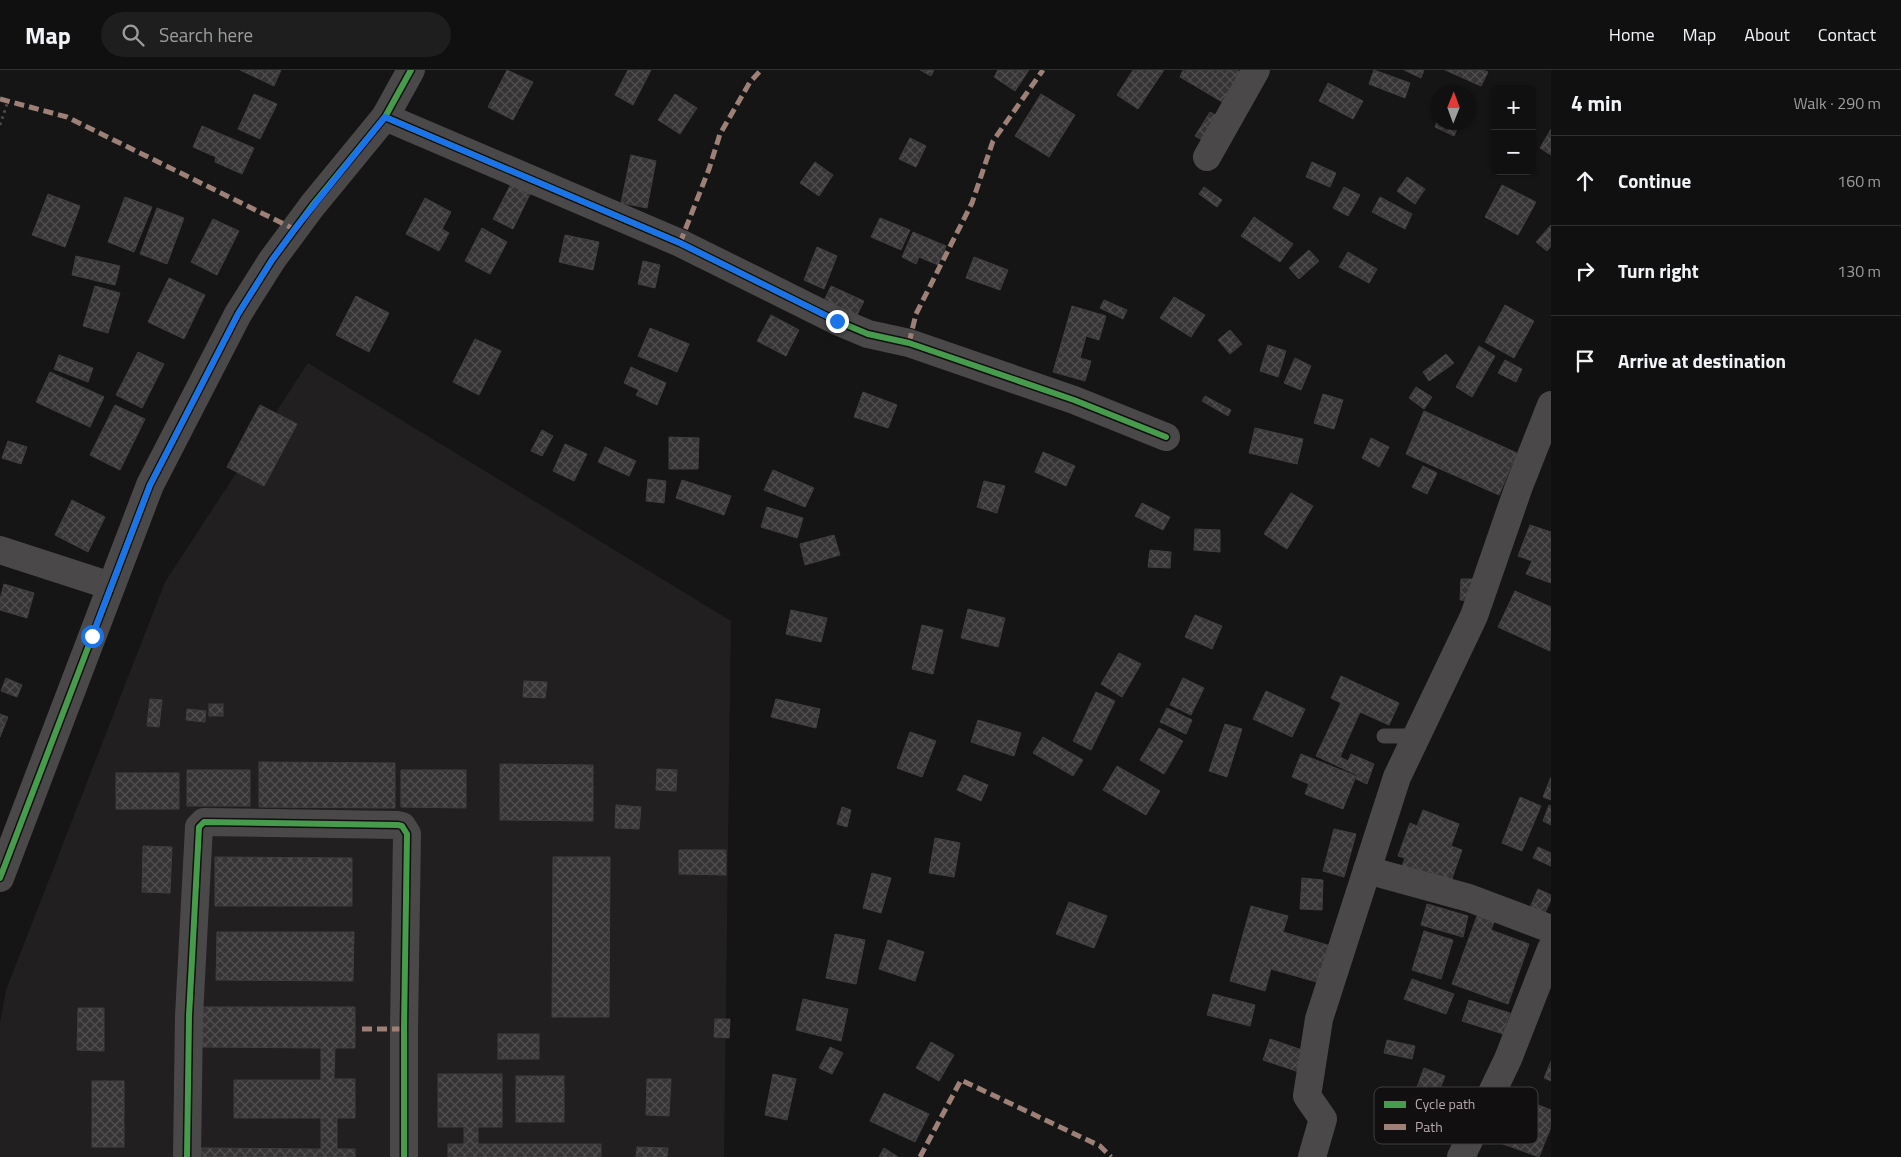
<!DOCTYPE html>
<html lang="en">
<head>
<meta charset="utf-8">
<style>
	body { margin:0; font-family:"Titillium Web",sans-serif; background:#1e1e1e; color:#f1f3f6 }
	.controls { position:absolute; right:15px; top:15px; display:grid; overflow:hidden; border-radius:8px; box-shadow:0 1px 4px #0004 }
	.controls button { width:45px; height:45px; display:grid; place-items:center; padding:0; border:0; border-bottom:1px solid #303030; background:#101010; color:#f1f3f6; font:25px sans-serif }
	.compass { position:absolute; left:1431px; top:15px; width:45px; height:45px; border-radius:50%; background:#101010; box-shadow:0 1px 4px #0004; rotate:1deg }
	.stop { position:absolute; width:15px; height:15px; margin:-11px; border:4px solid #1a73e8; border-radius:50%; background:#fff }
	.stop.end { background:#1a73e8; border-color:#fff; box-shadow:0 1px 5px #0008 }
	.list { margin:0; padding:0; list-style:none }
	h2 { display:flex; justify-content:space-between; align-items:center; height:65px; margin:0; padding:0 20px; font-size:21px }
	h2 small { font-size:16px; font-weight:400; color:#9c9d9f }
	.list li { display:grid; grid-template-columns:32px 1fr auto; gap:15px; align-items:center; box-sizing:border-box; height:90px; padding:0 20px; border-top:1px solid #303030 }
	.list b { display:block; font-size:19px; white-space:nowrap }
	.list em { font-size:16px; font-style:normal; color:#9c9d9f }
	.icon { flex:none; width:28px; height:28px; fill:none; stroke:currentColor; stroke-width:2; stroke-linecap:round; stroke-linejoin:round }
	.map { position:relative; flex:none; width:1551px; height:1087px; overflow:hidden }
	header { display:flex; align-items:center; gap:30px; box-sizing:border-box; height:70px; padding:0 25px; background:#101010; border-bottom:1px solid #303030 }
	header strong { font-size:24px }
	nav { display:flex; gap:28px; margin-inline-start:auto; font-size:18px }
	.search { width:350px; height:45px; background:#1e1e1e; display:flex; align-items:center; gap:12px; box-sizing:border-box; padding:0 18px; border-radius:28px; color:#9c9d9f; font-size:19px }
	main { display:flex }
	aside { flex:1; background:#101010 }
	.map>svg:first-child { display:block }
	.built { fill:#211f1f }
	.building { fill:url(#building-cross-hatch); stroke:#413e3f }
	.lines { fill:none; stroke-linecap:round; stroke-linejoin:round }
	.path { stroke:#4c4a4a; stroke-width:3; stroke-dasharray:2.5 4; stroke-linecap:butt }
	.service { stroke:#4b4849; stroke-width:15 }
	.minor { stroke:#4b4849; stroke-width:28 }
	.quiet { stroke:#9e8076; stroke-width:5; stroke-dasharray:10 5; stroke-linecap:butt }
	.cycleway-casing { stroke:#110f10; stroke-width:9 }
	.cycleway { stroke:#469c4c; stroke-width:6 }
	.route { stroke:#1a73e8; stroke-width:6 }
	.key { fill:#110f10; stroke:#423d3f; stroke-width:1 }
	.key-label { font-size:14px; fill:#b5a7ad }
</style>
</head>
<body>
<header>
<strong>Map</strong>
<div class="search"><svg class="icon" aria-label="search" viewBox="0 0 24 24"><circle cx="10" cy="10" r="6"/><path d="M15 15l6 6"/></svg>Search here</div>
<nav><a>Home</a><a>Map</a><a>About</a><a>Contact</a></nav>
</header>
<main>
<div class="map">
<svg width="1551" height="1087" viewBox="0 0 1551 1087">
	<defs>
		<pattern id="building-cross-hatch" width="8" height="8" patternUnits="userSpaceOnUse" patternTransform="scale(1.25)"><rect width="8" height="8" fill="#363434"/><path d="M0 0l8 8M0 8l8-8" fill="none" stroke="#514f4f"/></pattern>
	</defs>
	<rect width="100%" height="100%" fill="#151515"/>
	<!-- built -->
	<polygon class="built" points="308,293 731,551 724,1087 0,1087 0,953 6,920 165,512"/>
	<!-- building -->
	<g class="building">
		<polygon points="240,0 281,0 274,16"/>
		<polygon points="507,0 533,12 513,50 488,37"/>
		<polygon points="628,0 651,0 633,35 615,25"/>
		<polygon points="920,0 934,0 931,6"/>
		<polygon points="998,0 1029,0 1015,21 994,7"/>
		<polygon points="1133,0 1164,0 1138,39 1117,25"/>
		<polygon points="1183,0 1237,0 1240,2 1224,33 1180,7"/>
		<polygon points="1374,0 1410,13 1405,28 1369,14"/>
		<polygon points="1404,0 1424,0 1421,8"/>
		<polygon points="1445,0 1483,0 1488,2 1481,16"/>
		<polygon points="1328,13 1363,31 1353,49 1319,31"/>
		<polygon points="254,24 277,34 260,69 238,59"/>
		<polygon points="675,24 697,38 680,64 658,50"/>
		<polygon points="1041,24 1075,45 1049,87 1015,66"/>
		<polygon points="1210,42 1221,48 1206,72 1195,66"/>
		<polygon points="1438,49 1438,52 1460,52 1454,66 1435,57"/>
		<polygon points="202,56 254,78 242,104 215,92 216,87 193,77"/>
		<polygon points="1551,59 1551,85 1540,78"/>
		<polygon points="910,68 926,76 916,97 899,89"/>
		<polygon points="631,85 656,91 647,138 621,133"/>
		<polygon points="815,92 833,105 819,126 800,113"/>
		<polygon points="1312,92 1336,103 1330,117 1306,107"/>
		<polygon points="1407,107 1425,119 1415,134 1397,121"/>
		<polygon points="513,110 532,120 513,159 493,149"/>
		<polygon points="1502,115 1536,132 1518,165 1485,147"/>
		<polygon points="1204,117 1222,130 1217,137 1199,124"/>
		<polygon points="1344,117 1360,125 1348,146 1333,138"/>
		<polygon points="48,124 80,136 65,177 32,165"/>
		<polygon points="125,127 152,137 134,182 108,172"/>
		<polygon points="1380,127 1412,144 1405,159 1372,142"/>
		<polygon points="425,128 451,142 442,159 449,163 439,181 406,164"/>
		<polygon points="157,138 184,148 167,194 140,184"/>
		<polygon points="1254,147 1293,174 1280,192 1241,166"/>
		<polygon points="880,148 910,160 901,180 871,167"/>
		<polygon points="213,149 239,161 217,205 191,192"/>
		<polygon points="1551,155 1551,176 1547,181 1536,172"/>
		<polygon points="482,158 507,172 490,204 465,191"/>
		<polygon points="913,162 946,176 938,195 919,187 916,194 902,187"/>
		<polygon points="565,165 599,172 593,200 559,192"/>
		<polygon points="817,177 837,186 824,219 804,210"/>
		<polygon points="1309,180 1319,191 1299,209 1289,198"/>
		<polygon points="1348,182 1377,199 1369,213 1339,197"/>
		<polygon points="76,186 120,196 115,215 72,205"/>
		<polygon points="974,187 1008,200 1000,220 966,208"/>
		<polygon points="643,191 660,195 655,218 638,214"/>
		<polygon points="169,208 205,225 184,269 148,252"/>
		<polygon points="95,216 120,223 108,263 83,256"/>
		<polygon points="831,216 864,231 857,245 824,231"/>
		<polygon points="356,226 389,243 369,282 336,265"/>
		<polygon points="1174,227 1205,245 1191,267 1160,248"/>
		<polygon points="1104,230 1127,240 1123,249 1100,238"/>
		<polygon points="1505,235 1534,251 1514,288 1485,272"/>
		<polygon points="1072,236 1106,246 1099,270 1086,266 1080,288 1091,291 1085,311 1053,302"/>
		<polygon points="771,245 799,260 786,286 757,271"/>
		<polygon points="650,258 689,274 677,302 638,286"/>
		<polygon points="1230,260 1242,274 1230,284 1218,270"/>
		<polygon points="475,269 501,281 479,325 453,312"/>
		<polygon points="1268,275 1286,281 1278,307 1260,301"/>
		<polygon points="1479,276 1495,286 1472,327 1456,317"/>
		<polygon points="138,282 164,294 142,338 116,325"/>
		<polygon points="1446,284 1454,293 1429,311 1423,302"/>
		<polygon points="59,285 93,298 88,312 54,299"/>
		<polygon points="1295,288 1311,296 1301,320 1284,313"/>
		<polygon points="1505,290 1522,299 1516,312 1498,303"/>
		<polygon points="631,297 666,313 657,335 636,325 639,320 624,313"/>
		<polygon points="50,302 104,327 90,357 36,332"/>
		<polygon points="1416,317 1432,327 1424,339 1409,328"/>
		<polygon points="863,322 897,335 888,358 854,347"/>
		<polygon points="1323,324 1343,330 1334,359 1314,353"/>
		<polygon points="1205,326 1231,340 1228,346 1202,331"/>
		<polygon points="115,335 145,349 120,400 90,385"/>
		<polygon points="260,335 297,354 264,416 227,397"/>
		<polygon points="1424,341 1517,383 1499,425 1406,384"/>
		<polygon points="1255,358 1303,369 1297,394 1249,383"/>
		<polygon points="542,360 553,366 542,386 531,381"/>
		<polygon points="669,367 699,368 698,399 669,399"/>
		<polygon points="1371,368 1389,377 1379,397 1362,388"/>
		<polygon points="8,371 27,377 21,394 2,388"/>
		<polygon points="565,374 587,384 574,411 553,401"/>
		<polygon points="605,377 636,391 629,406 598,392"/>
		<polygon points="1043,382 1075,396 1066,416 1035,402"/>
		<polygon points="1423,396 1437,403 1427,424 1412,417"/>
		<polygon points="773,400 814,418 805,437 764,420"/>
		<polygon points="648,409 666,411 664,433 646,431"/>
		<polygon points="682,410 731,426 724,445 676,428"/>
		<polygon points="984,411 1005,416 997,443 977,437"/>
		<polygon points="1291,423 1313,436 1287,479 1264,464"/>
		<polygon points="72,430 105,447 88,482 55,465"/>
		<polygon points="1142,433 1170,447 1163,460 1135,446"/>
		<polygon points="767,437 803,448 797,468 761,457"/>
		<polygon points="1530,455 1551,462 1551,513 1526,504 1532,491 1518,486"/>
		<polygon points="1195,459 1220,460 1220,482 1194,480"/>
		<polygon points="834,465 840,485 805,495 800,474"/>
		<polygon points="1150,480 1171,482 1170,498 1148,497"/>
		<polygon points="1461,509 1479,509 1478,531 1460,530"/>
		<polygon points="4,514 34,523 27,548 0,540 0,529"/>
		<polygon points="1515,521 1551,537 1550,581 1498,557"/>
		<polygon points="968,539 1005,548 998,577 961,568"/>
		<polygon points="791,540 827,548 821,572 786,564"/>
		<polygon points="1195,545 1222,556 1212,579 1185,567"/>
		<polygon points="922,555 943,560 933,604 912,599"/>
		<polygon points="1119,583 1141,594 1122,627 1101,614"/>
		<polygon points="1341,606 1399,633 1389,655 1360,642 1340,687 1348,691 1351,684 1374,694 1367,714 1356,709 1357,705 1316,686 1341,633 1331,628"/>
		<polygon points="6,608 22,615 17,627 1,621"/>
		<polygon points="1183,608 1204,618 1191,645 1170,635"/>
		<polygon points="524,611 547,612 545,628 523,627"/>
		<polygon points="1266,621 1305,639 1292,667 1253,649"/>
		<polygon points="1096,622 1115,631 1091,680 1073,671"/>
		<polygon points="150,629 162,630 159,657 147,656"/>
		<polygon points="776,629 820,639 816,658 771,647"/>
		<rect x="209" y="634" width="14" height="12"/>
		<polygon points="1167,638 1192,650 1186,664 1160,652"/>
		<polygon points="187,639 206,641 205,652 186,650"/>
		<polygon points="0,644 8,647 0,667"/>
		<polygon points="978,650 1021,663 1014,686 971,672"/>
		<polygon points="1225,654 1242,659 1227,707 1209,701"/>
		<polygon points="1159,658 1183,671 1164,704 1140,690"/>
		<polygon points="910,662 936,671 922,707 897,698"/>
		<polygon points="1043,667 1083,690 1073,706 1033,683"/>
		<polygon points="1301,684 1356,706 1343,739 1305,724 1309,714 1292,707"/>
		<polygon points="259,692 395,693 395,738 259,737"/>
		<polygon points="500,694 593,695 593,751 500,750"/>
		<polygon points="1117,696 1160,721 1146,745 1103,720"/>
		<polygon points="657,699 677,700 676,721 656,720"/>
		<rect x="187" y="700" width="63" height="36"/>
		<polygon points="401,700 466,700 466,738 401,737"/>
		<rect x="116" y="703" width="63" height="36"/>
		<polygon points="964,705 988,715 981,731 957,720"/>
		<polygon points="1551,707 1551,730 1543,727"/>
		<polygon points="1520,727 1541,736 1522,781 1502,773"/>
		<polygon points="616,735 641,737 639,759 615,758"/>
		<polygon points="1549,735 1551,736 1551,755 1543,751"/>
		<polygon points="842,737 851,740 847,757 837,754"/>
		<polygon points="1423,740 1459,754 1451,776 1462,780 1449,817 1401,799 1405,788 1398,786 1410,753 1417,756"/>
		<polygon points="1334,759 1356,764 1344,807 1323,801"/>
		<polygon points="935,768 960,773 954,807 929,803"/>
		<polygon points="143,776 172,777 170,823 142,822"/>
		<polygon points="1538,777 1551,783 1551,796 1533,788"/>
		<polygon points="679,780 726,780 726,805 679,804"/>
		<polygon points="215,787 352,788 352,836 215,836"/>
		<polygon points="553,787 610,787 609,947 552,947"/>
		<polygon points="872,803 891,808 881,843 863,838"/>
		<polygon points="1302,808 1323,810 1322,840 1300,839"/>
		<polygon points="1538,819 1551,825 1551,830 1539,855 1525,849"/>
		<polygon points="1069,832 1107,846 1094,878 1056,864"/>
		<polygon points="1427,834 1468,846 1463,867 1421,855"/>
		<polygon points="1251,836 1288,846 1283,862 1331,876 1320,913 1271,899 1265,921 1230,911"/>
		<polygon points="1477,846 1494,852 1491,860 1529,874 1508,934 1452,914"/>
		<polygon points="1424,861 1453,870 1441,909 1412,900"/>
		<polygon points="217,862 354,862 353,911 216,910"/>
		<polygon points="835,864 865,870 856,914 826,908"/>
		<polygon points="888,870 924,882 915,911 879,899"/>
		<polygon points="1412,909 1454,924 1446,944 1404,929"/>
		<polygon points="1213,924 1255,935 1250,956 1207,945"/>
		<polygon points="803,929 848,939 841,971 796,960"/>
		<polygon points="1469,930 1510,943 1503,964 1462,951"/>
		<polygon points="202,937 355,937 355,978 335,978 334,1009 355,1009 355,1048 337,1048 337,1079 355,1079 355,1087 201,1087 201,1078 321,1079 321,1048 234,1048 234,1010 321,1010 321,978 201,977"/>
		<polygon points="78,938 104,938 104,981 77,980"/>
		<polygon points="715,949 730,949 729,968 714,967"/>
		<rect x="498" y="964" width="41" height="25"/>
		<polygon points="1270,969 1311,983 1305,1004 1263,990"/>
		<polygon points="1387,970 1415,976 1412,989 1384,983"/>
		<polygon points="931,972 954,985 939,1011 916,998"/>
		<polygon points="830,977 843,983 832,1004 819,998"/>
		<polygon points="1551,991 1551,1011 1544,1008"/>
		<polygon points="1424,998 1445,1006 1427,1052 1407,1044"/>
		<polygon points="438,1004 502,1004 502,1057 478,1057 478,1074 601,1074 601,1087 448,1087 448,1074 464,1074 464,1057 438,1057"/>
		<polygon points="773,1004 796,1009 787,1050 765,1045"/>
		<rect x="516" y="1006" width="48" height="46"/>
		<polygon points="647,1009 671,1009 669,1046 646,1045"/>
		<rect x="92" y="1011" width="32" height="66"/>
		<polygon points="884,1023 929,1044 915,1072 870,1051"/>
		<polygon points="1513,1025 1551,1040 1551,1057 1539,1087 1495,1071"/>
		<polygon points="637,1077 668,1078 667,1087 636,1087"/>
		<polygon points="884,1078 898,1087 879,1087"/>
	</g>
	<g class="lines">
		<!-- path -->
		<polyline class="path" points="0,55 8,31"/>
		<!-- service -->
		<polyline class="service" points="1384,666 1418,666"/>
		<!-- minor -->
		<g class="minor">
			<polyline points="385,47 680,173 837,251 868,264 909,273 1074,330 1166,367"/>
			<polyline points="1207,87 1256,0"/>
			<polyline points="0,480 111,516"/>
			<polyline points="1367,800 1469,828 1551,859"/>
			<polyline points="0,808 150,415 238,244 272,190 312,136 385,47 411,0"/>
			<polyline points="187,1087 189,946 199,757 204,752 398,755 402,756 407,764 404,959 404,1087"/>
			<polyline points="1312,1087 1323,1049 1307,1026 1319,949 1397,707 1474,546 1518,419 1551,335"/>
			<polyline points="1461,1087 1508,989 1551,879"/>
		</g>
		<!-- quiet -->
		<g class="quiet">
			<polyline points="0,29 67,47 294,159"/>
			<polyline points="680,173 709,99 720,64 750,12 761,0"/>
			<polyline points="909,273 916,244 972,133 993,71 1043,0"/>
			<polyline points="362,959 404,959"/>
			<polyline points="920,1087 961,1010 1100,1076 1111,1087"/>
		</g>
		<!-- cycleway casing -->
		<g class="cycleway-casing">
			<g id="cycleway">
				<polyline points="385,47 680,173 837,251 868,264 909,273 1074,330 1166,367"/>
				<polyline points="0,808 150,415 238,244 272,190 312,136 385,47 411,0"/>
				<polyline points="187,1087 189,946 199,757 204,752 398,755 402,756 407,764 404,959 404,1087"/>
			</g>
		</g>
		<!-- cycleway -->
		<use href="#cycleway" class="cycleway"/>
	</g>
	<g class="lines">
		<!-- route -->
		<polyline class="route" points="92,566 150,415 238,244 272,190 294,160 385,47 680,173 837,251"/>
	</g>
	<!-- legend -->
	<rect x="1374" y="1017" width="164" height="57" rx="8" class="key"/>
	<rect x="1384" y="1031" width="22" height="7" fill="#469c4c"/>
	<rect x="1384" y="1054" width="22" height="6" fill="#9e8076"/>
	<g class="key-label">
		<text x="1415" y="1039">Cycle path</text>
		<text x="1415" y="1062">Path</text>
	</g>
</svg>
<div class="controls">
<button>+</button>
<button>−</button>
</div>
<svg class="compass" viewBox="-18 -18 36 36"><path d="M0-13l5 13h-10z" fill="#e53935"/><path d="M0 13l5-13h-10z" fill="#9c9d9f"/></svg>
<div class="stop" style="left:92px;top:566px"></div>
<div class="stop end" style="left:837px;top:251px"></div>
</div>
<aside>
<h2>4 min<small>Walk · 290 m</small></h2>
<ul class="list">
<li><svg class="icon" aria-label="ahead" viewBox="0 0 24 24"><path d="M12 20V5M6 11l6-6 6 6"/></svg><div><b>Continue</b></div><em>160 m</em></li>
<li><svg class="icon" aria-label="right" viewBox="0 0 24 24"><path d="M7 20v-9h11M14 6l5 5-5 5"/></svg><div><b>Turn right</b></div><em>130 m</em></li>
<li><svg class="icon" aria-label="arrive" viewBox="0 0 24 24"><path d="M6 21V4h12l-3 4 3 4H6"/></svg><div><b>Arrive at destination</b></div></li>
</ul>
</aside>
</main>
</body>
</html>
